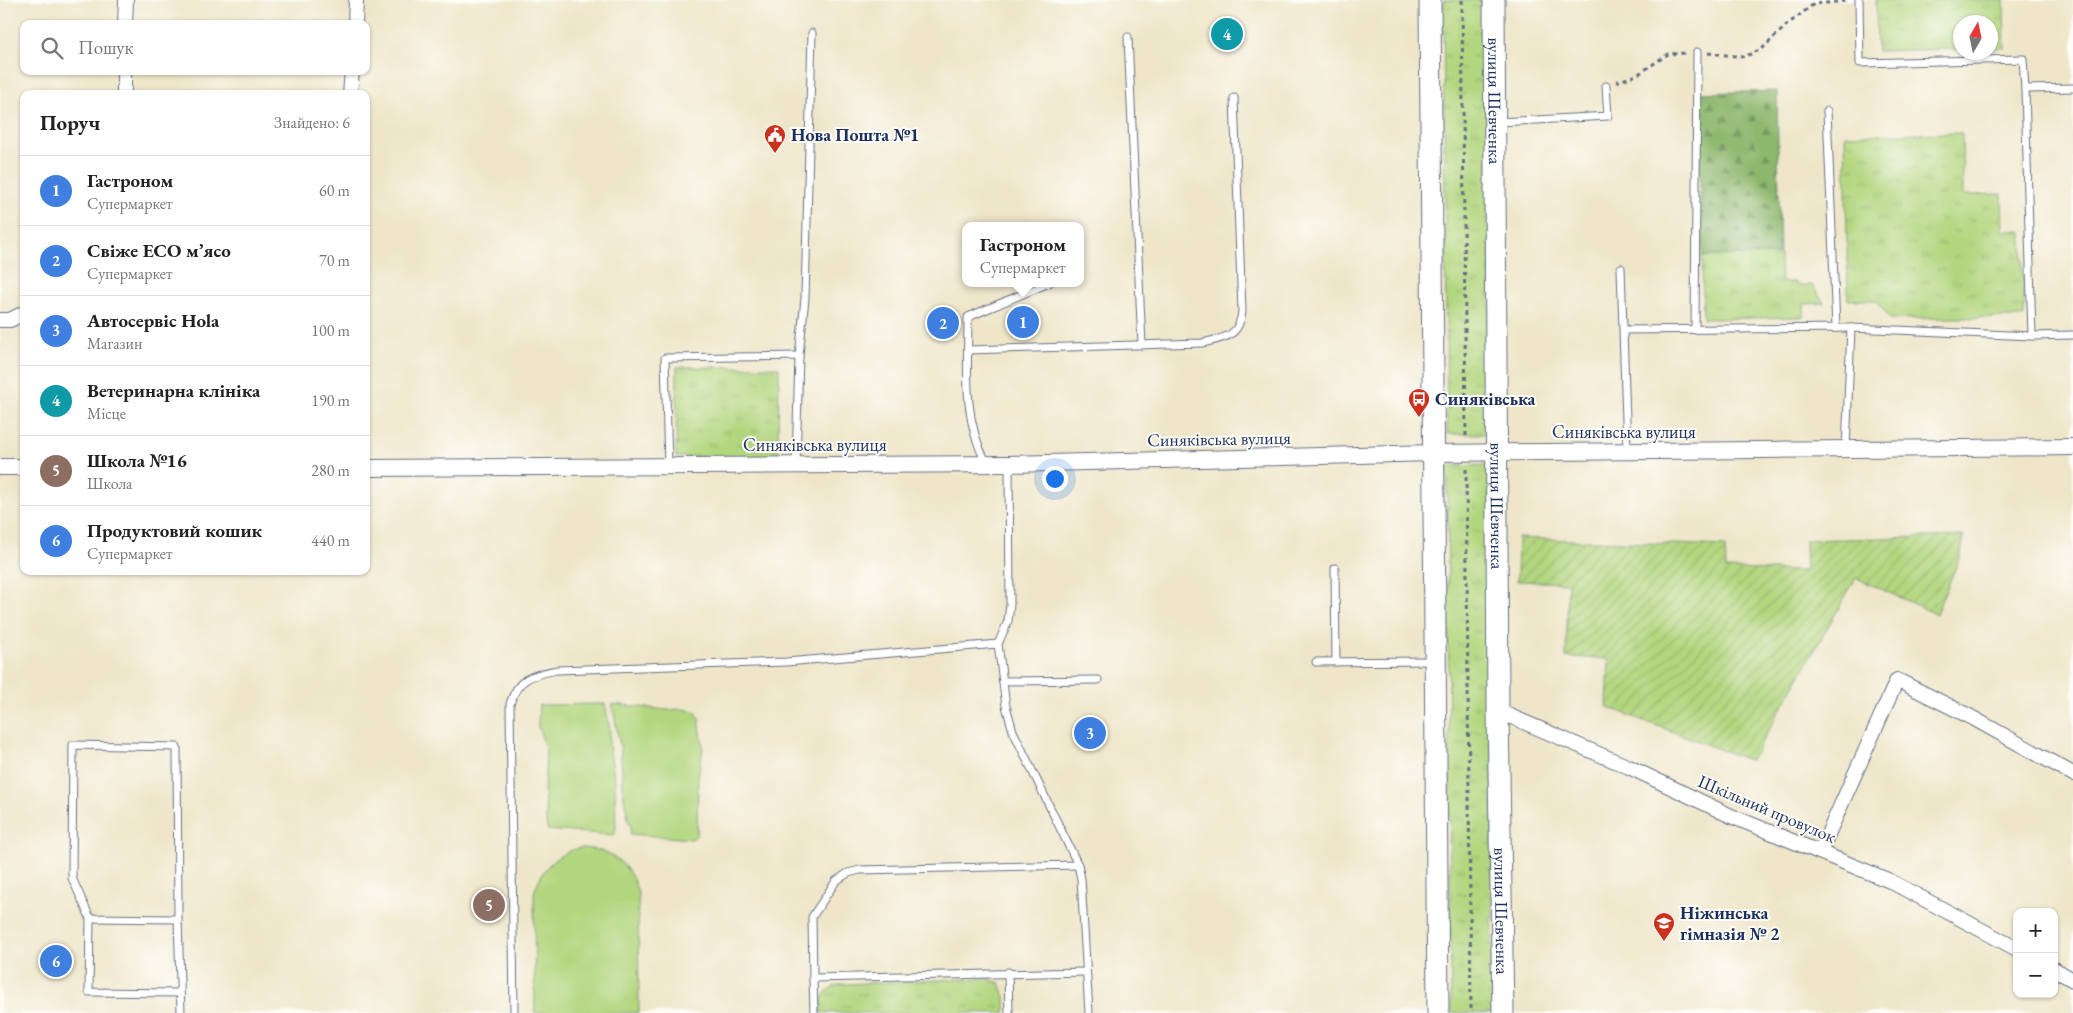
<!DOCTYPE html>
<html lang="uk">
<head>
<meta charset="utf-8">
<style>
	body { margin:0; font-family:"EB Garamond",serif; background:#f6f6f6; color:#222 }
	.controls { position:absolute; right:15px; bottom:15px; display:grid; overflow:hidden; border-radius:10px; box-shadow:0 1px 4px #0004 }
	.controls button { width:45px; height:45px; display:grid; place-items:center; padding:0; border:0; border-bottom:1px solid #e0e0e0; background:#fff; color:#222; font:25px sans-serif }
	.compass { position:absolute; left:1953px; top:15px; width:45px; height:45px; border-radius:50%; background:#fff; box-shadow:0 1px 4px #0004; rotate:9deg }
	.you { position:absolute; left:1054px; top:478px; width:18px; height:18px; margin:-12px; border:4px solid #fff; border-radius:50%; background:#1a73e8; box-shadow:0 0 0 8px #1a73e833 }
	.badge { display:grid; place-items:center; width:32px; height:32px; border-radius:50%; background:#c8321e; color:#fff; font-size:16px; font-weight:700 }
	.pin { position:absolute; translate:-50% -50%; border:2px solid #fff; box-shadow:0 1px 5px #0006 }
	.popup { position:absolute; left:962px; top:222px; width:122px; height:65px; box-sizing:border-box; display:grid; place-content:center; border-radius:10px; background:#fff; filter:drop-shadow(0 1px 4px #0005); font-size:16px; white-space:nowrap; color:#767676 }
	.popup b { font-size:19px; color:#222 }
	.popup::after { content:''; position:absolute; left:50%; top:100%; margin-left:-10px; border:10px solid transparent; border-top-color:#fff }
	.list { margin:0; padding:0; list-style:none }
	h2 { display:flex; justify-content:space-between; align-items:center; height:65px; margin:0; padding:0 20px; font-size:21px }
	h2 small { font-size:16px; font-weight:400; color:#767676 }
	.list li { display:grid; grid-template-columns:32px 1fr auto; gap:15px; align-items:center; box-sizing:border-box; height:70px; padding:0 20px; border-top:1px solid #e0e0e0 }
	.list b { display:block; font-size:19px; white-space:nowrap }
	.list p { margin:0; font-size:16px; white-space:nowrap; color:#767676 }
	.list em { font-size:16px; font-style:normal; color:#767676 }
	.icon { flex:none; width:28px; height:28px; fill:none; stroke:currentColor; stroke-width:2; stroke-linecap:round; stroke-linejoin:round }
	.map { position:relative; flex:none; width:2073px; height:1013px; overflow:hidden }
	.search { position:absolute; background:#fff; box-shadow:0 1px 4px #0004; left:20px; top:20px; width:350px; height:55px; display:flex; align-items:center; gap:12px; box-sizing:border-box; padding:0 18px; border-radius:10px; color:#767676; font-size:19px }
	.panel { position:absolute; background:#fff; box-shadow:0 1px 4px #0004; left:20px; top:90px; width:350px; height:485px; border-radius:10px }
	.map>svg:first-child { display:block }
	.grass { fill:url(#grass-tufts); stroke:#66826e }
	.forest { fill:url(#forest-firs); stroke:#547366 }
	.garden { fill:url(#garden-furrows); stroke:#66826e }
	.pitch { fill:#b2d67e; stroke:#66826e }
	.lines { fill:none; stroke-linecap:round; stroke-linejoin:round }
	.service-casing { stroke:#656f83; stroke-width:9 }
	.minor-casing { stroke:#656f83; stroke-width:16 }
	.tertiary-casing { stroke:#656f83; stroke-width:18 }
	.primary-casing { stroke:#656f83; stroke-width:23 }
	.path { stroke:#656f83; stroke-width:3; stroke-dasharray:4 4; stroke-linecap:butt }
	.service { stroke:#fff; stroke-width:7 }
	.minor { stroke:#fff; stroke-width:14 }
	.tertiary { stroke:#fff; stroke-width:16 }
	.primary { stroke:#fff; stroke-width:21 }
	.labels { text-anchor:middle; stroke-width:4; stroke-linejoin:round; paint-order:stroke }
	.street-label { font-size:18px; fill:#1b2f5e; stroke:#fdfcf7 }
	.poi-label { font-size:18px; font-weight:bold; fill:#1b2f5e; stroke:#fdfcf7; text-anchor:start }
</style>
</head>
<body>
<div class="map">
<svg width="2073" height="1013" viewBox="0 0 2073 1013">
	<defs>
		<pattern id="grass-tufts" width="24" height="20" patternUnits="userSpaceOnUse" patternTransform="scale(1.25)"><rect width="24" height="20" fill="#b2d67e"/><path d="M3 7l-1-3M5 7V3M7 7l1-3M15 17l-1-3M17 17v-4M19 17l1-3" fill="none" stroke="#98b86f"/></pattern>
		<pattern id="forest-firs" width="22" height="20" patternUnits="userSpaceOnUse" patternTransform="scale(1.25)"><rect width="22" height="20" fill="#8db76d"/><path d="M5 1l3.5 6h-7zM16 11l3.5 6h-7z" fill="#72955d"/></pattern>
		<pattern id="garden-furrows" width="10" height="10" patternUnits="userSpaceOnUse" patternTransform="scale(1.25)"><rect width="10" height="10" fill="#b2d67e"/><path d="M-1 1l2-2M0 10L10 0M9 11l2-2" fill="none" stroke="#98b86f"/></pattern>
	</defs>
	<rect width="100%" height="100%" fill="#fdfcf7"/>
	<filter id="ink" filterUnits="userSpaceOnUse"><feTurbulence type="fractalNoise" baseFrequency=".02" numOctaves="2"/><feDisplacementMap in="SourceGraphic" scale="10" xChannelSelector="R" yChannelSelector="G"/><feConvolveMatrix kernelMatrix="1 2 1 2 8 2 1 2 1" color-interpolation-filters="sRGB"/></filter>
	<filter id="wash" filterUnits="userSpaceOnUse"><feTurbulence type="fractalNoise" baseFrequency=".0096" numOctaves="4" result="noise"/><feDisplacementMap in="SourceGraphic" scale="20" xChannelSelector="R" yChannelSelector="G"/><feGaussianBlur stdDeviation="1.12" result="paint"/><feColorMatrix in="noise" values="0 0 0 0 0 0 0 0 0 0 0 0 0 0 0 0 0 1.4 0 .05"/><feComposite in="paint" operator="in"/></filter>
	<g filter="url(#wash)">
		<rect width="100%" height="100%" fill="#efe6c9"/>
		<!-- grass -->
		<g class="grass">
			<polygon points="1443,0 1488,0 1491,434 1447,434"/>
			<polygon points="1876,0 2004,0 2005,48 1991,49 1990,22 1960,22 1960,49 1877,51"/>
			<polygon points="1962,133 1963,195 2002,194 2003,231 2022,231 2024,317 1890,319 1876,300 1848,300 1845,135"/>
			<polygon points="1780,254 1781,282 1795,282 1796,285 1812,285 1824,303 1804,304 1804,317 1703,319 1702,256"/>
			<polygon points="677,367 779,367 778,458 676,457"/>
			<polygon points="1491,465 1493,1013 1451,1013 1447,466"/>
			<path d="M986,978L1000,983L1005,997V1013H821C821,995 825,988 843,984Z"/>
		</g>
		<!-- forest -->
		<polygon class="forest" points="1777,91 1780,254 1702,256 1698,93"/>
		<!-- garden -->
		<polygon class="garden" points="1963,536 1961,555 1936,614 1856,578 1751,761 1607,707 1609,659 1566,657 1568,583 1517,581 1518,538 1725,546 1726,569 1806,571 1805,540"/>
		<!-- pitch -->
		<g class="pitch">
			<polygon points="599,704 605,704 610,730 609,745 615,781 616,829 614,835 547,830 544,792 546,750 538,726 539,705"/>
			<polygon points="612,704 667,710 682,709 695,711 699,718 703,747 698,778 697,835 692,839 630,834 631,826 628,820 624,797 620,745"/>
			<path d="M579,848C610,848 630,863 638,893L639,1013H535L534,893C541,869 554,855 579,848Z"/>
		</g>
	</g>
	<g filter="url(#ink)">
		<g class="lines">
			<!-- service casing -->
			<g class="service-casing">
				<g id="service">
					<polyline points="1859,0 1860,63 2023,59 2025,89"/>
					<polyline points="1128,37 1142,345"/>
					<polyline points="1827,111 1836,328"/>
					<polyline points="1498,122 1608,116 1606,86"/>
					<polyline points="1621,268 1627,451"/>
					<polyline points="1624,330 1851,328"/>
					<polyline points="1695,330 1697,52"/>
					<polyline points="2032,336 2073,335"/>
					<path d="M968,350L1202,343C1224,338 1240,337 1242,311L1234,98"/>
					<polyline points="799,356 805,298 812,33"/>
					<polyline points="1846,450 1851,328 2032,336 2025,89 2073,88"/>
					<path d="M986,462C962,418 968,366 968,317L1049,283"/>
					<polyline points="668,466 665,358 799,356 796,465"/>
					<polyline points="1335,568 1336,662"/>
					<polyline points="998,644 1006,706 1013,731 1078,865 1081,879 1089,1013"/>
					<polyline points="1316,662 1432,661"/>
					<polyline points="1003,681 1098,680"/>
					<polyline points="1078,865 860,870 848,873 836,881 812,917 813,978 1086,972"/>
					<polyline points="90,918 89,992 180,993"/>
					<polyline points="178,919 90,918 72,878 73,745 177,747 178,919 181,1013"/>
					<polyline points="1008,972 1009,1013"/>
					<polyline points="813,978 814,1013"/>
					<path d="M514,1013L510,704C518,677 532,675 557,670L786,662L998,644L1008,621L1010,604L1009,464"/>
				</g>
			</g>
			<!-- minor casing -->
			<g class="minor-casing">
				<g id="minor">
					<polyline points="125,24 126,0"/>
					<polyline points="355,24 356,0"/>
					<polyline points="124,94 124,71"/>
					<polyline points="350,94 352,71"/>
					<polyline points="0,320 10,320 24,313"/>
					<polyline points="1498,711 1629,767 1731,816 1890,881 2017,949"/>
					<polyline points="1820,852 1897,680 1971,717 2073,774"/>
					<polyline points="2054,969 2073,980"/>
				</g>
			</g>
			<!-- tertiary casing -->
			<g class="tertiary-casing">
				<g id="tertiary">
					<polyline points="0,467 24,467"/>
					<polyline points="366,468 1009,464 1434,453 2073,447"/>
				</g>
			</g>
			<!-- primary casing -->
			<g class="primary-casing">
				<g id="primary">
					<polyline points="1430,0 1438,1013"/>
					<path id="s1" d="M1494,0L1498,711L1503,1013"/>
				</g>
			</g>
			<!-- path -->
			<g class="path">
				<polyline points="1462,0 1466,437"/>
				<polyline points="1708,53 1744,57 1762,49 1788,24 1814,4 1848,1"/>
				<polyline points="1616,82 1637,75 1668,54 1687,53"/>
				<polyline points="1466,469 1471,1013"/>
			</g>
			<!-- service -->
			<use href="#service" class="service"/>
			<!-- minor -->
			<use href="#minor" class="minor"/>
			<!-- tertiary -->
			<use href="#tertiary" class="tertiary"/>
			<!-- primary -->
			<use href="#primary" class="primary"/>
		</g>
	</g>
	<!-- icons -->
	<defs>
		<g id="civic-pin" transform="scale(1.125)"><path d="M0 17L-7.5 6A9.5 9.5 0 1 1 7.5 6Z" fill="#c8321e" stroke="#fdfcf7"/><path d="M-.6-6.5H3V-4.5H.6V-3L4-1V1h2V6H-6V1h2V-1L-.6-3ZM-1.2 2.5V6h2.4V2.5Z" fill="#fff"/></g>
		<g id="bus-pin" transform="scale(1.125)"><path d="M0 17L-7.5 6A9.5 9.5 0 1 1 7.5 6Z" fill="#c8321e" stroke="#fdfcf7"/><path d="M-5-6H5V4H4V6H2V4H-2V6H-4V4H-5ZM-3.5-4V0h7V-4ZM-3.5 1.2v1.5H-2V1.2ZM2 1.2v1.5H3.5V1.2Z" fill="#fff"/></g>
		<g id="school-pin" transform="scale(1.125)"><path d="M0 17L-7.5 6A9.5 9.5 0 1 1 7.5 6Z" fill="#c8321e" stroke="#fdfcf7"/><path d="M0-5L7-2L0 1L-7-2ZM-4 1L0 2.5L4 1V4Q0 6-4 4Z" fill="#fff"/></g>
	</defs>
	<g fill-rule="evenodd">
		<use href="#civic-pin" x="775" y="135"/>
		<use href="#bus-pin" x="1419" y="399"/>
		<use href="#school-pin" x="1664" y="923"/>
	</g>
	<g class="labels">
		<!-- street labels -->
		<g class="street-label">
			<text dy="6" stroke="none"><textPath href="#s1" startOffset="101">вулиця Шевченка</textPath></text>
			<text x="1624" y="438">Синяківська вулиця</text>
			<text transform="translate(1219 439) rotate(-1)" y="6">Синяківська вулиця</text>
			<text x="815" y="451">Синяківська вулиця</text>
			<text dy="6" stroke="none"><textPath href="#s1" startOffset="506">вулиця Шевченка</textPath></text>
			<text transform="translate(1767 809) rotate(23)" y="6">Шкільний провулок</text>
			<text dy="6" stroke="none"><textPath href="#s1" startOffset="911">вулиця Шевченка</textPath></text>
		</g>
		<!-- poi labels -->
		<g class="poi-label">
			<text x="791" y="141">Нова Пошта №1</text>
			<text x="1435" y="405">Синяківська</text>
			<text x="1680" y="919">Ніжинська<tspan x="1680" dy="21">гімназія № 2</tspan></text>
		</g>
	</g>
</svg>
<div class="controls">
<button>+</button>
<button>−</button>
</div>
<svg class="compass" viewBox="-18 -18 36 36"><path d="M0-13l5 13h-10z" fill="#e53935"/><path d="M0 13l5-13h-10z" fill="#767676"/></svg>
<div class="you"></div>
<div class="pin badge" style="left:1023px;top:322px;background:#3f7fe0">1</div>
<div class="popup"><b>Гастроном</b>Супермаркет</div>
<div class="pin badge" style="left:943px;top:323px;background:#3f7fe0">2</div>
<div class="pin badge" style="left:1090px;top:733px;background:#3f7fe0">3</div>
<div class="pin badge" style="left:1227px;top:34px;background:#0f9aa8">4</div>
<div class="pin badge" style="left:489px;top:905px;background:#8d6e63">5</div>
<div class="pin badge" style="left:56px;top:961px;background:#3f7fe0">6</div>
<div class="search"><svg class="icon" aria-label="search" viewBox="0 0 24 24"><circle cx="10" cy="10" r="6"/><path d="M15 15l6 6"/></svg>Пошук</div>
<section class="panel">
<h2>Поруч<small>Знайдено: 6</small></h2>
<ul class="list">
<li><span class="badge" style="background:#3f7fe0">1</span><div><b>Гастроном</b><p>Супермаркет</p></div><em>60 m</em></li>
<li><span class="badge" style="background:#3f7fe0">2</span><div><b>Свіже ECO м’ясо</b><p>Супермаркет</p></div><em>70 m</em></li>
<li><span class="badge" style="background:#3f7fe0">3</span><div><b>Автосервіс Hola</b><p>Магазин</p></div><em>100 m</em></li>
<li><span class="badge" style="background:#0f9aa8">4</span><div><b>Ветеринарна клініка</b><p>Місце</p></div><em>190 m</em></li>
<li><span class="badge" style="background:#8d6e63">5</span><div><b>Школа №16</b><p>Школа</p></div><em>280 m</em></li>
<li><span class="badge" style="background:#3f7fe0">6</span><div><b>Продуктовий кошик</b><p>Супермаркет</p></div><em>440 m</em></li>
</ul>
</section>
</div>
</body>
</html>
